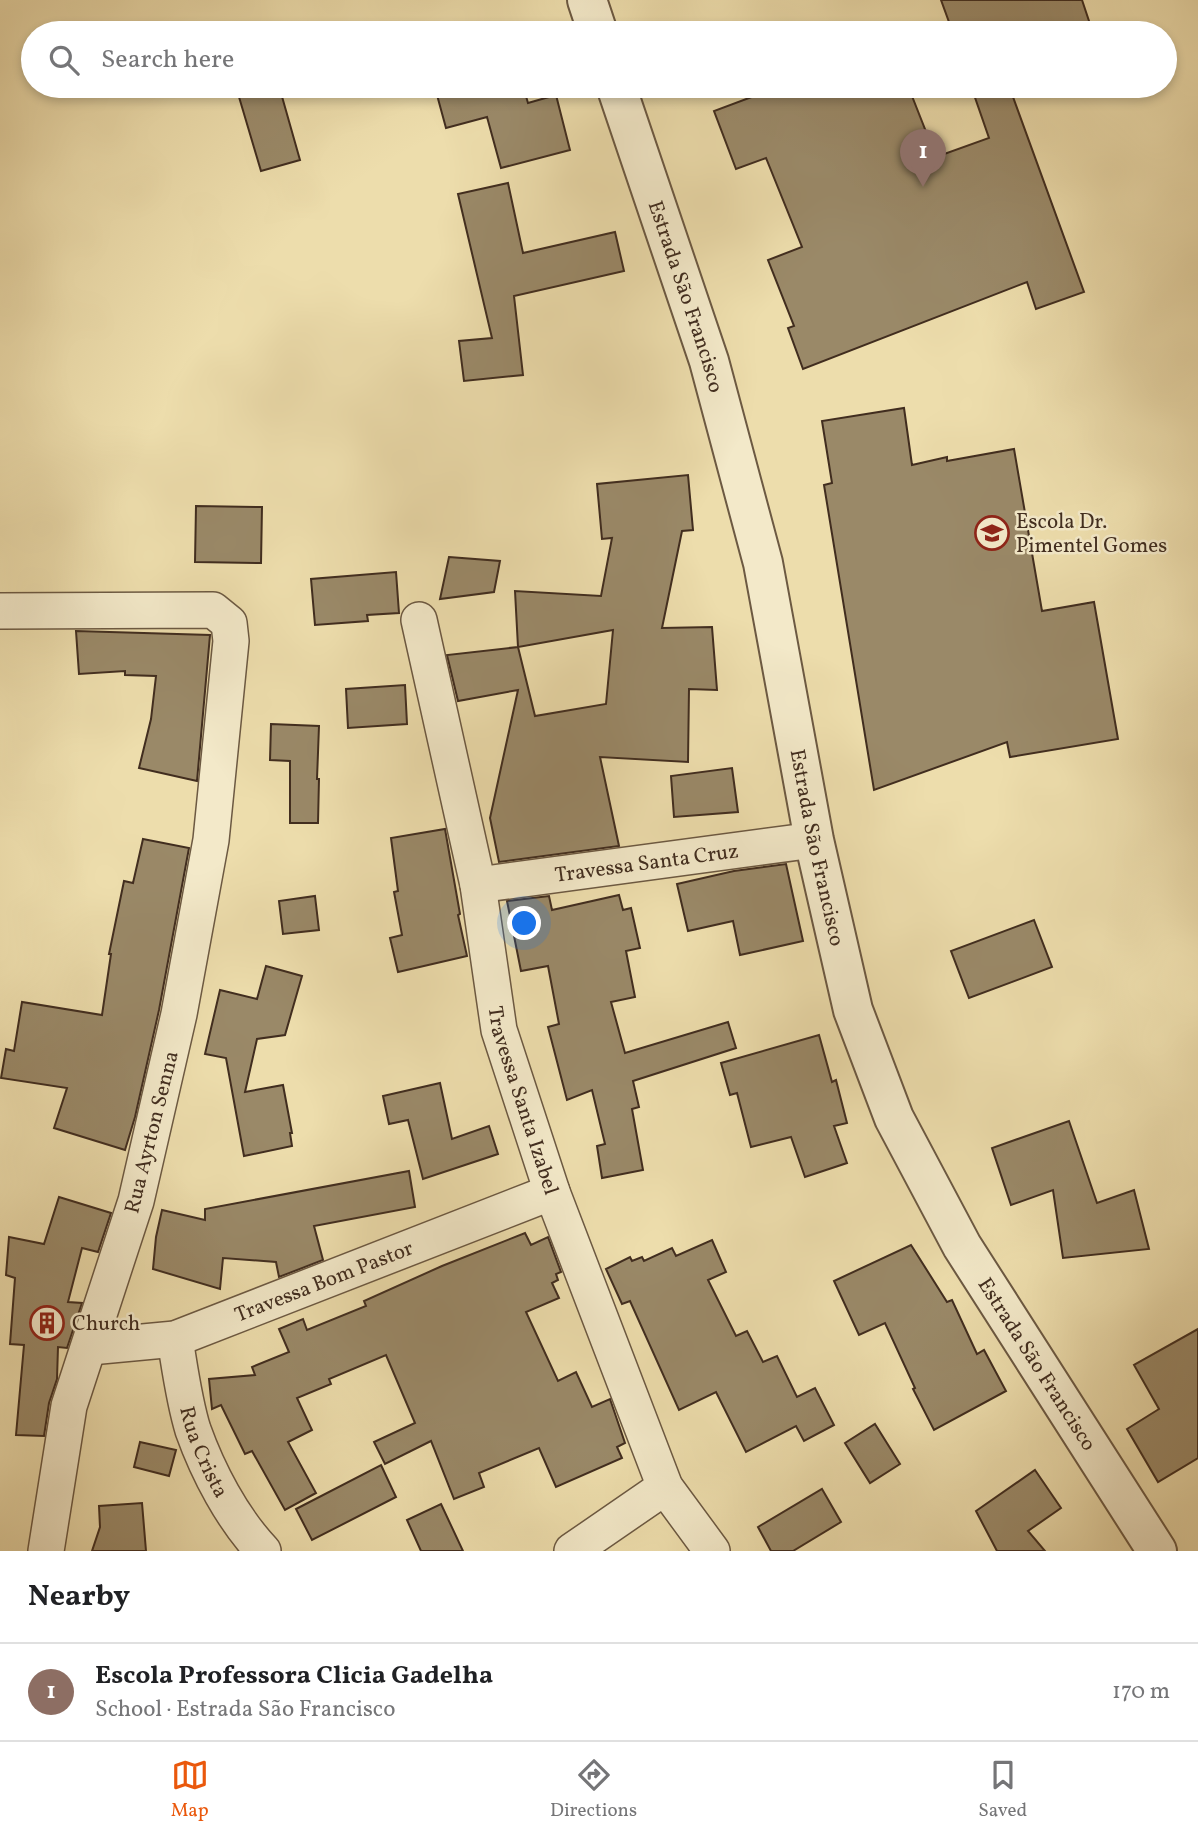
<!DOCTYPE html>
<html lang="en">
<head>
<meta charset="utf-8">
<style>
	body { margin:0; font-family:Vollkorn,serif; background:#f6f6f6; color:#202124 }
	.you { position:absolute; left:525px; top:924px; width:24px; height:24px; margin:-18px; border:5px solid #fff; border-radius:50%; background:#1a73e8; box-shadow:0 0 0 10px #1a73e833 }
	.badge { display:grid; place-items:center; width:46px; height:46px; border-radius:50%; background:#ea580c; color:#fff; font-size:23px; font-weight:700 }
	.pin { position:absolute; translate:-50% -58px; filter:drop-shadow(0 2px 4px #0008) }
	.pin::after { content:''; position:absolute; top:37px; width:24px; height:21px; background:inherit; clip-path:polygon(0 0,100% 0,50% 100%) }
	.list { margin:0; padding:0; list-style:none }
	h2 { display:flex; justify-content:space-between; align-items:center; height:91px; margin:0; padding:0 28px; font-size:30px }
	h2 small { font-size:23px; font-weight:400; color:#757577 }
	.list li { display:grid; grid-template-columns:46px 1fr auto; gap:21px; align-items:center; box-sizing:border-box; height:98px; padding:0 28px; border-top:2px solid #e0e0e0 }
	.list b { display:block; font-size:26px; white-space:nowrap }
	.list p { margin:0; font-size:23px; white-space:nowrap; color:#757577 }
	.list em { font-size:23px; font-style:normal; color:#757577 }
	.icon { flex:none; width:38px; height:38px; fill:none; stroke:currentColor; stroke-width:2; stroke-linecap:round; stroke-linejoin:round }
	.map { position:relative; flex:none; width:1198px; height:1551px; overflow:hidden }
	.search { position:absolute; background:#fff; box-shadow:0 4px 10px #0003; left:21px; right:21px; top:21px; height:77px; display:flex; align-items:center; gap:18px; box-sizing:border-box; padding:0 24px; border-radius:38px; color:#757577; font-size:26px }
	.sheet { height:189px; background:#fff }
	nav { display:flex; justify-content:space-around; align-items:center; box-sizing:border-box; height:98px; border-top:2px solid #e0e0e0; background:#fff; font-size:19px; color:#757577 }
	nav a { display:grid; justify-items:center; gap:4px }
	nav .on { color:#ea580c }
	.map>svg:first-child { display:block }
	.building { fill:#9a8968; stroke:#412d1f; stroke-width:2; fill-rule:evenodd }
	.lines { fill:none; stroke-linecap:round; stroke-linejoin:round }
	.minor-casing { stroke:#6c5942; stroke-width:38 }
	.tertiary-casing { stroke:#6c5942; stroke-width:42 }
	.minor { stroke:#f3e9c9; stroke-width:35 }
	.tertiary { stroke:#f3e9c9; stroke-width:38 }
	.labels { text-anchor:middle; stroke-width:5; stroke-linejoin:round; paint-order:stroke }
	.street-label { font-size:21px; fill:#412d1f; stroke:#f3e9c9 }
	.poi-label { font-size:21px; fill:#412d1f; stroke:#f3e9c9; text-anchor:start }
</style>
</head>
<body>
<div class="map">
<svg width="1198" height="1551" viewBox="0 0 1198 1551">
	<rect width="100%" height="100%" fill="#edddac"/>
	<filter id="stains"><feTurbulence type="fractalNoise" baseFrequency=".00286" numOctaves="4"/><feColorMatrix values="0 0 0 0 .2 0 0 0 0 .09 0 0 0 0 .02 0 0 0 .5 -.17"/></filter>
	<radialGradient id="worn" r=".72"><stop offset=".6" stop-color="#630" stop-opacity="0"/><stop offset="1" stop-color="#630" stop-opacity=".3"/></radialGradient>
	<!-- building -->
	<g class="building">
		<polygon points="941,0 1082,0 1093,33 953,33"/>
		<polygon points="279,86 300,160 261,171 239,97"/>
		<polygon points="472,86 523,86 528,103 556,95 570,150 501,168 487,117 446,128 437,95"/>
		<polygon points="781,86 908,86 936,157 989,138 971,86 1009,86 1084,292 1036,309 1027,282 803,369 788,328 794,326 768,260 802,247 766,158 736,169 714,111"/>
		<polygon points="508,183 523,253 615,232 624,271 514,296 523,375 464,381 459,341 492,338 458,194"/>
		<polygon points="904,408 912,465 947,457 947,461 1014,449 1042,611 1094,602 1118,739 1010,757 1007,742 874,790 824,485 832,483 822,421"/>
		<path d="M688,475L693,530L682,531L662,628L712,627L717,690L689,689L688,762L600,757L619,846L499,862L490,818L518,690L458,701L447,655L518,647L515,591L601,596L612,538L602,539L597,484ZM613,630L606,704L535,716L518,647Z"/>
		<polygon points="196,506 262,507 261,563 195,562"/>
		<polygon points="449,557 500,561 494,592 440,599"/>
		<polygon points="396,572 399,613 367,615 368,621 315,625 311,579"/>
		<polygon points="76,631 210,635 197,781 139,768 151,719 156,676 125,675 125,671 79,674"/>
		<polygon points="405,685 407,724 348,728 346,689"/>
		<polygon points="271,724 319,726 317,779 319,779 318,823 290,823 290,761 270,760"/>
		<polygon points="732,768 738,812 674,817 671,776"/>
		<polygon points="445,829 460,914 458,915 467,956 398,972 390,938 402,935 394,892 398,891 391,838"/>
		<polygon points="143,839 189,848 159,1010 135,1117 125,1150 54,1128 67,1088 1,1078 6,1049 14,1051 22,1002 102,1015 111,954 109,954 124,881 133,883"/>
		<polygon points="786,864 803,941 740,955 733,921 688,931 677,884 734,871"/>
		<polygon points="619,895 623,910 631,908 640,948 626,951 635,997 611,1002 625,1053 728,1022 736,1048 633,1081 639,1107 632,1109 643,1170 602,1178 597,1146 605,1144 592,1090 567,1100 548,1027 559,1024 548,966 521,971 507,901 549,896 552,910"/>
		<polygon points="315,896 319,930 283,934 279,901"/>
		<polygon points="1034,920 1052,967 969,998 951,951"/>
		<polygon points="266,966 302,976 285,1035 257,1039 245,1092 283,1085 292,1133 290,1133 292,1146 244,1156 226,1058 205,1054 220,990 257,999"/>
		<polygon points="819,1035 832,1082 836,1080 847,1123 834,1126 847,1163 805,1177 791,1137 751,1147 737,1093 730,1095 721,1063"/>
		<polygon points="440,1083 452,1139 489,1126 498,1154 423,1179 408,1120 389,1124 383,1096"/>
		<polygon points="1069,1121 1097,1203 1134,1190 1149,1249 1063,1258 1053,1190 1011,1205 992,1148"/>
		<polygon points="409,1171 415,1207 314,1226 323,1260 279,1277 276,1262 223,1258 220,1289 153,1269 156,1237 162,1210 205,1220 205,1209"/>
		<polygon points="59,1197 111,1213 98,1252 82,1248 68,1302 82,1303 67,1348 58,1347 57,1379 49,1403 44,1436 16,1435 24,1345 10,1344 15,1278 6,1275 9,1237 44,1244"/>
		<polygon points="525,1233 531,1245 548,1237 561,1272 556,1274 558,1280 552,1283 559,1298 526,1312 558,1381 576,1372 592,1407 610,1399 625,1443 617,1447 622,1458 556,1487 539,1448 479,1473 484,1487 454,1499 431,1441 385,1464 374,1442 415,1423 386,1355 329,1379 331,1384 297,1398 312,1430 288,1442 316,1493 285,1510 252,1451 245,1454 221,1405 212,1409 209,1379 255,1375 252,1367 289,1352 279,1329 303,1319 307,1330 366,1306 364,1301 442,1266"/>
		<polygon points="712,1240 726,1272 708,1280 736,1336 747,1331 763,1362 777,1356 797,1397 815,1388 834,1425 804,1441 796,1426 746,1452 716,1392 679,1410 630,1301 622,1304 606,1269 630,1257 632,1261 642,1257 644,1261 672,1248 676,1256"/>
		<polygon points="911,1245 947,1302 952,1300 977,1354 984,1350 1006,1391 934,1430 913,1389 915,1388 885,1323 859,1335 834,1281"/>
		<polygon points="1198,1329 1198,1458 1158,1482 1127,1429 1159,1409 1134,1365"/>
		<polygon points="875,1424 900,1464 870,1483 845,1443"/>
		<polygon points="140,1442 176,1450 169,1476 134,1467"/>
		<polygon points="381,1465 396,1497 312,1540 296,1509"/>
		<polygon points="1035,1470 1061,1508 1028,1531 1045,1551 997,1551 976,1511"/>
		<polygon points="822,1489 841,1522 793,1551 771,1551 758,1527"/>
		<polygon points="142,1503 146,1551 92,1551 100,1527 99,1506"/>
		<polygon points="441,1504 463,1551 421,1551 407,1520"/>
	</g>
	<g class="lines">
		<!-- minor casing -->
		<g class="minor-casing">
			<g id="minor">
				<polyline points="0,611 213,610 229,623 231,641 211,840 179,1014 136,1201 69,1406 46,1551"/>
				<path id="s1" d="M419,620L478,885L499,1030L552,1192L665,1487L712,1551"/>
				<path id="s2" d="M478,885L814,840"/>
				<path id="s3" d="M175,1339C180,1369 184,1401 193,1430C208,1472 232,1518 263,1551"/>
				<path id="s4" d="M90,1347L175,1339L552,1192"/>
				<polyline points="572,1551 665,1487"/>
			</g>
		</g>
		<!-- tertiary casing -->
		<g class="tertiary-casing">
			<g id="tertiary">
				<polyline points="587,0 598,33"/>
				<path id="s5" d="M616,86L709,361L763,563L814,840L853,1010L894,1118L962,1246L1157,1551"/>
			</g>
		</g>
		<!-- minor -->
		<use href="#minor" class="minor"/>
		<!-- tertiary -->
		<use href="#tertiary" class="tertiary"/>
	</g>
	<!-- icons -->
	<defs>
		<g id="school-ring" transform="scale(1.75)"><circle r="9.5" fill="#f3e9c9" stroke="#8f2418" stroke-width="1.5"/><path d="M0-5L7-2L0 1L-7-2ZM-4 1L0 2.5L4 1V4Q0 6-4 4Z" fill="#8f2418"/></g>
		<g id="building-ring" transform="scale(1.75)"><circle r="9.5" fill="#f3e9c9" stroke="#8f2418" stroke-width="1.5"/><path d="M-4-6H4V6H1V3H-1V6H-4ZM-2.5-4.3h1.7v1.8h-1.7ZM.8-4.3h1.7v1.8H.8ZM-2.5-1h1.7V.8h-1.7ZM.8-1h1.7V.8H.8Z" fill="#8f2418"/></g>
	</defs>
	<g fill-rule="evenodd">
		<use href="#school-ring" x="992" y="533"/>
		<use href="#building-ring" x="47" y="1323"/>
	</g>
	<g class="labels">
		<!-- street labels -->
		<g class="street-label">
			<text dy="7" stroke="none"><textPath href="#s5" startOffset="222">Estrada São Francisco</textPath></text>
			<text dy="7" stroke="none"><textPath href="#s5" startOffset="789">Estrada São Francisco</textPath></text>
			<text dy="7" stroke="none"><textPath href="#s2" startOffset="170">Travessa Santa Cruz</textPath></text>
			<text dy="7" stroke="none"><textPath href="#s1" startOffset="492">Travessa Santa Izabel</textPath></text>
			<text transform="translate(151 1132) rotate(-76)" y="7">Rua Ayrton Senna</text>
			<text dy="7" stroke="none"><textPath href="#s4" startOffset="245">Travessa Bom Pastor</textPath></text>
			<text dy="7" stroke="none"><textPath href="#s5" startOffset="1356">Estrada São Francisco</textPath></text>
			<text dy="7" stroke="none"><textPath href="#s3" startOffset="117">Rua Crista</textPath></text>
		</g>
		<!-- poi labels -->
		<g class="poi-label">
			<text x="1016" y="528">Escola Dr.<tspan x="1016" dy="24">Pimentel Gomes</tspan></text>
			<text x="72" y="1330">Church</text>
		</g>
	</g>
	<rect width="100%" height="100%" filter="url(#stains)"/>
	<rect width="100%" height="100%" fill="url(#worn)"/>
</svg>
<div class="you"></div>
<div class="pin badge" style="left:923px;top:187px;background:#8d6e63">1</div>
<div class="search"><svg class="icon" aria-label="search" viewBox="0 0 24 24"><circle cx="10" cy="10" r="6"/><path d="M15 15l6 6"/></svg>Search here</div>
</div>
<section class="sheet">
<h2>Nearby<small></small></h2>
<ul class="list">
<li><span class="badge" style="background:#8d6e63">1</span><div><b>Escola Professora Clicia Gadelha</b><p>School · Estrada São Francisco</p></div><em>170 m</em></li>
</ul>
</section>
<nav>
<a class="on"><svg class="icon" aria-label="map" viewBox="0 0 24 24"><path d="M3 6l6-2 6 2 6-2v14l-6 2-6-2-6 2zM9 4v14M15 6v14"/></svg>Map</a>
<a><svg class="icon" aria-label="directions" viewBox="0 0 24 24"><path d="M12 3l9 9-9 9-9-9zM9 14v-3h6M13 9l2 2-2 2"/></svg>Directions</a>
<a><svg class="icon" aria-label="saved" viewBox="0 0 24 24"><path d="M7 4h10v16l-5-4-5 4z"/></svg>Saved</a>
</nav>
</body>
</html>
